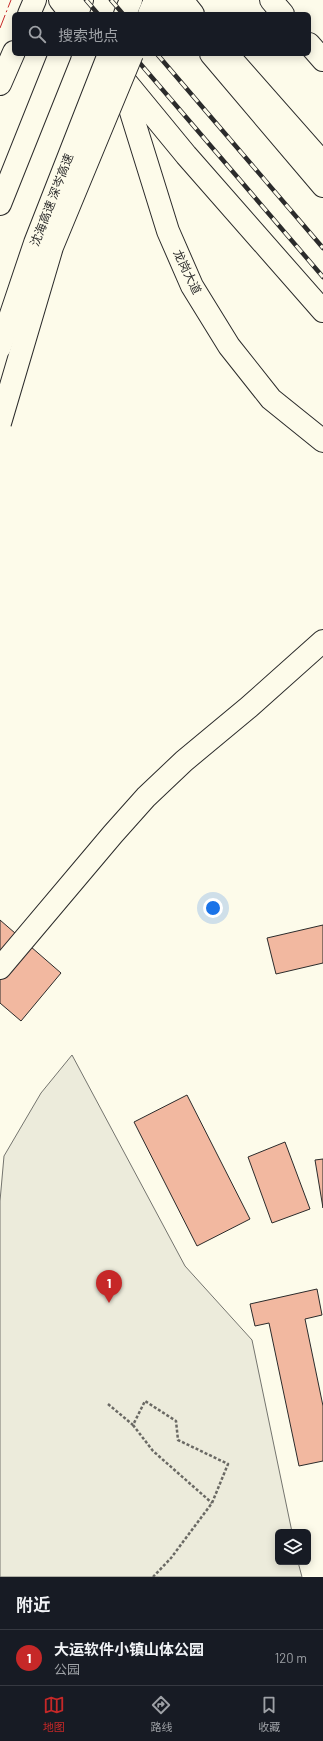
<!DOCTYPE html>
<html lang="zh">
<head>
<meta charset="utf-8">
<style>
	body { margin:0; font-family:Barlow,"Noto Sans SC",sans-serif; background:#20242c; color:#f1f3f6 }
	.controls { position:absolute; right:12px; bottom:12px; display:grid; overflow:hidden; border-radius:6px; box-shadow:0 2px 10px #0003 }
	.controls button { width:36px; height:36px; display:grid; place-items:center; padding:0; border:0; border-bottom:1px solid #363941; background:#171b24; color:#f1f3f6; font:20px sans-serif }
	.you { position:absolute; left:213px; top:908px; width:14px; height:14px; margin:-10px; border:3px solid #fff; border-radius:50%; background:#1a73e8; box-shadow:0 0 0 6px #1a73e833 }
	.badge { display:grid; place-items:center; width:26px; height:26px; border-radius:50%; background:#c62828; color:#fff; font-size:13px; font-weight:700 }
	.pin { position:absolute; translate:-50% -33px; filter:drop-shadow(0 1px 2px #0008) }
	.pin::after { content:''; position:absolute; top:21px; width:14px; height:12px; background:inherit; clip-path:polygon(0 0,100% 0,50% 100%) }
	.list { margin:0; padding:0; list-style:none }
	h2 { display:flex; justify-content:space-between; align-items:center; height:52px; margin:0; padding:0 16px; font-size:17px }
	h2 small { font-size:13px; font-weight:400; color:#9ea1a6 }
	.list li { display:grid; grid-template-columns:26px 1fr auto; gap:12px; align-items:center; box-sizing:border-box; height:56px; padding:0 16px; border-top:1px solid #363941 }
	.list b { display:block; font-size:15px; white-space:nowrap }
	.list p { margin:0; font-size:13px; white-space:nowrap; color:#9ea1a6 }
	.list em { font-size:13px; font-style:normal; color:#9ea1a6 }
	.icon { flex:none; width:22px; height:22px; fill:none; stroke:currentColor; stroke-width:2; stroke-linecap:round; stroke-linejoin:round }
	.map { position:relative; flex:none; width:323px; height:1577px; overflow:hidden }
	.search { position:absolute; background:#171b24; box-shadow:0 2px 10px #0003; left:12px; right:12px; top:12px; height:44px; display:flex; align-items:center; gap:10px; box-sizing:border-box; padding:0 14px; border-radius:6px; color:#9ea1a6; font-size:15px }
	.sheet { height:108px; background:#171b24 }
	nav { display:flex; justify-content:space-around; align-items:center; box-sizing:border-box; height:56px; border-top:1px solid #363941; background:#171b24; font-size:11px; color:#9ea1a6 }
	nav a { display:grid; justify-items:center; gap:2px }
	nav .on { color:#c62828 }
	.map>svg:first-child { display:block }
	.green { fill:#ecebdb; stroke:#74746e }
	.building { fill:#f2b8a0; stroke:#2b2b2b }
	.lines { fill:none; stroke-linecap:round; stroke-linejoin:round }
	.primary-casing { stroke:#2b2b2b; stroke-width:24 }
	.trunk-casing { stroke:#2b2b2b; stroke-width:24 }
	.motorway-casing { stroke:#2b2b2b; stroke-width:24 }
	.path { stroke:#6a6964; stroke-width:2.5; stroke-dasharray:3 2; stroke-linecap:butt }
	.primary { stroke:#fdfbea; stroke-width:22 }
	.trunk { stroke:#fdfbea; stroke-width:22 }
	.motorway { stroke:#fdfbea; stroke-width:22 }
	.rail-casing { stroke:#2b2b2b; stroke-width:4.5 }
	.rail { stroke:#fdfbea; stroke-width:3; stroke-dasharray:9; stroke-linecap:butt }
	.motorway-bridge-casing { stroke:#2b2b2b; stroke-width:24; stroke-linecap:butt }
	.motorway-bridge { stroke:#fdfbea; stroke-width:22 }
	.power { stroke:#c62828; stroke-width:1; stroke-dasharray:14 3 2 3; stroke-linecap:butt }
	.labels { text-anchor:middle; stroke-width:3; stroke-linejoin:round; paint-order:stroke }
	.street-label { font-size:12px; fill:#2b2b2b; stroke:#fdfbea }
</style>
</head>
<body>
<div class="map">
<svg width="323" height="1577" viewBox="0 0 323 1577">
	<rect width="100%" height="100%" fill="#fdfbea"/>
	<!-- green -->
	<polygon class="green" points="72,1055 185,1266 252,1340 292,1532 278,1532 278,1562 298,1562 302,1577 0,1577 0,1201 4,1156 41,1093"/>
	<!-- building -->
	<g class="building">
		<polygon points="0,920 61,973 21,1021 0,1003"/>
		<polygon points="323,925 323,963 276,974 267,938"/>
		<polygon points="187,1095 250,1219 197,1246 134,1122"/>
		<polygon points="285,1142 310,1209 272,1223 248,1157"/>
		<polygon points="323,1159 323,1208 315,1160"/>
		<polygon points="317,1289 322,1315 305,1319 323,1406 323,1461 299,1466 269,1323 255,1326 250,1304"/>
	</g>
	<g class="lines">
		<!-- primary casing -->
		<g class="primary-casing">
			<g id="primary">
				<polyline points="165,0 177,14"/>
				<polyline points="271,0 283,14"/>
				<polyline points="309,44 323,60"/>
				<polyline points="211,54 323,186"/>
				<polyline points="116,74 126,96 168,231 192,286 229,346 271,399 323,441"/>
			</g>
		</g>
		<!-- trunk casing -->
		<g class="trunk-casing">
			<g id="trunk">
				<polyline points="60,0 71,14"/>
				<polyline points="182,0 193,14"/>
				<polyline points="227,54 323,163"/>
				<polyline points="112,65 186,155 323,311"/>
			</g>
		</g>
		<!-- motorway casing -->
		<g class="motorway-casing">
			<g id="motorway">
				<polyline points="29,14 35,0"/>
				<polyline points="77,14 82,0"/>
				<polyline points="125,14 131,0"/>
				<polyline points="149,14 155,0"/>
				<polyline points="0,84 14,52"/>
				<polyline points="0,204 60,54"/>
				<polyline points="0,968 113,834 146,797 184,761 249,707 323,641"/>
			</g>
		</g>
		<!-- path -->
		<g class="path">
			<polyline points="108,1404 133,1425 145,1401 176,1421 178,1440 228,1464 212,1503 171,1558 153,1577"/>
			<polyline points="133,1425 153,1451 212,1503"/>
		</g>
		<!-- primary -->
		<use href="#primary" class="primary"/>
		<!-- trunk -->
		<use href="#trunk" class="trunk"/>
		<!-- motorway -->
		<use href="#motorway" class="motorway"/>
		<!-- rail casing -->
		<g class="rail-casing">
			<g id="rail">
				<polyline points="86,0 98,14"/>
				<polyline points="111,0 123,14"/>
				<polyline points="132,54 323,277"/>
				<polyline points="157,54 323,248"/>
			</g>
		</g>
		<!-- rail -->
		<use href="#rail" class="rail"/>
		<!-- motorway-bridge casing -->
		<g class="motorway-bridge-casing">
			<g id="motorway-bridge">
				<polyline points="0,347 35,243 109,54"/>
				<polyline points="0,423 52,247 132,54"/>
			</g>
		</g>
		<!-- motorway-bridge -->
		<use href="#motorway-bridge" class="motorway-bridge"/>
		<!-- power -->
		<polyline class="power" points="0,28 11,0"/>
	</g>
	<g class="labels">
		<!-- street labels -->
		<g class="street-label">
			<text transform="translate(52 200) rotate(-69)" y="4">沈海高速 深岑高速</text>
			<text transform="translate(187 272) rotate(64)" y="4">龙岗大道</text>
		</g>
	</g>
</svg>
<div class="controls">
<button><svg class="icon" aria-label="layers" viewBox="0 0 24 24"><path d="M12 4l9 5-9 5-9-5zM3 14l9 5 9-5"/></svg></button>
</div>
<div class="you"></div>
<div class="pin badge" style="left:109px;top:1303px">1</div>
<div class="search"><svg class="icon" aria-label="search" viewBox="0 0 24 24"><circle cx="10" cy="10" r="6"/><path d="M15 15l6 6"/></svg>搜索地点</div>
</div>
<section class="sheet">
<h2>附近<small></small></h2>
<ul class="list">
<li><span class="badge">1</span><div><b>大运软件小镇山体公园</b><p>公园</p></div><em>120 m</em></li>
</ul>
</section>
<nav>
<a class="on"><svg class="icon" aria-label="map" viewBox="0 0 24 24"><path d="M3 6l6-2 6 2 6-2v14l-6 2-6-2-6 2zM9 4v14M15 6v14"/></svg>地图</a>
<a><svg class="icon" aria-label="directions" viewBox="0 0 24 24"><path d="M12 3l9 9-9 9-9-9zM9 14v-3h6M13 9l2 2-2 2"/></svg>路线</a>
<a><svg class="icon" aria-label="saved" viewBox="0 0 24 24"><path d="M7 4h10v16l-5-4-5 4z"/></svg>收藏</a>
</nav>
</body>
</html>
